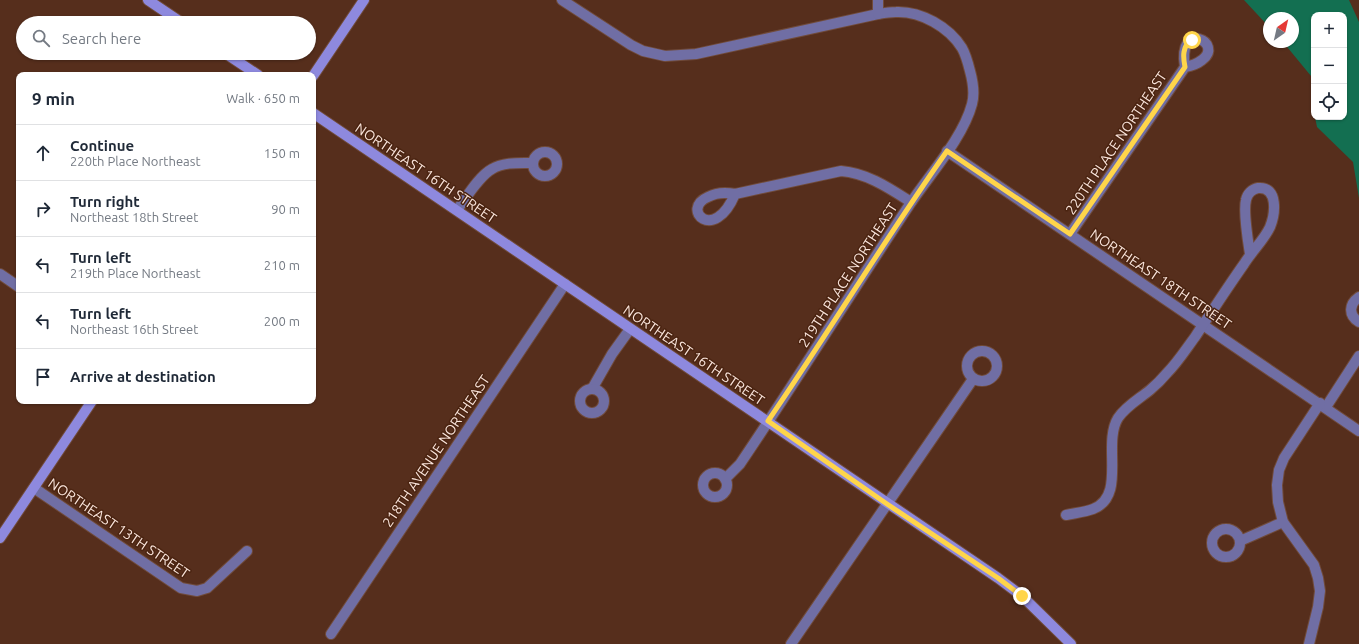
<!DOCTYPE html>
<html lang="en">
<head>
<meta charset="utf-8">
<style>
	body { margin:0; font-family:Ubuntu,sans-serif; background:#f6f6f7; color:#1f2937 }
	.controls { position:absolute; right:12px; top:12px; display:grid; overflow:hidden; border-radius:8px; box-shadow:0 1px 3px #0004 }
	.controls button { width:36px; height:36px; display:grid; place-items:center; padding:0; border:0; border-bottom:1px solid #e0e1e3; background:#fff; color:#1f2937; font:20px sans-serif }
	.compass { position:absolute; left:1263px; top:12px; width:36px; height:36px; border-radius:50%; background:#fff; box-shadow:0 1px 3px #0004; rotate:34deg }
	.stop { position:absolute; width:12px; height:12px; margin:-9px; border:3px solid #ffd54a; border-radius:50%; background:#fff }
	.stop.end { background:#ffd54a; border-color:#fff; box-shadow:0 1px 4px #0008 }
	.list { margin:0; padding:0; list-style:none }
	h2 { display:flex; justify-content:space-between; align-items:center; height:52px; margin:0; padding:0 16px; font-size:17px }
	h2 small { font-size:13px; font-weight:400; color:#747a83 }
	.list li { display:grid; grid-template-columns:26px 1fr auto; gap:12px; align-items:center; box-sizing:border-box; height:56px; padding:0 16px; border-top:1px solid #e0e1e3 }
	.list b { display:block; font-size:15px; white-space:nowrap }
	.list p { margin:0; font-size:13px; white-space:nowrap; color:#747a83 }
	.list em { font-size:13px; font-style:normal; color:#747a83 }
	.icon { flex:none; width:22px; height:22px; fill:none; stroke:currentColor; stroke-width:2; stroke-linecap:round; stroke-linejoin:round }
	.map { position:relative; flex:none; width:1359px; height:644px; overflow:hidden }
	.search { position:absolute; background:#fff; box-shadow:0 1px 3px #0004; left:16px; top:16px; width:300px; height:44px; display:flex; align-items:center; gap:10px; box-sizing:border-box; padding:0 14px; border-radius:22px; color:#747a83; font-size:15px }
	.panel { position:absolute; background:#fff; box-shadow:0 1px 3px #0004; left:16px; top:72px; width:300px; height:332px; border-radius:8px }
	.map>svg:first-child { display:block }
	.green { fill:#136f51 }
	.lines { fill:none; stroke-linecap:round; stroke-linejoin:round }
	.street-casing { stroke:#704b3b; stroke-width:12 }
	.secondary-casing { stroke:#704b3b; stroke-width:12 }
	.street { stroke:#706ea4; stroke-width:10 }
	.secondary { stroke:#8e89de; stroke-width:10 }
	.route { stroke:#ffd54a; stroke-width:5 }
	.labels { text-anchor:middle; stroke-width:3; stroke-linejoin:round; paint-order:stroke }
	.street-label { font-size:14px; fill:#fbe6dd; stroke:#4b2411 }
</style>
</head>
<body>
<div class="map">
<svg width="1359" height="644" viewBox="0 0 1359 644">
	<rect width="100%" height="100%" fill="#562e1c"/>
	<!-- green -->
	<polygon class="green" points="1244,0 1349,0 1359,22 1359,198 1353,162 1317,127 1315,117 1344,117 1344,15 1314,15 1314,104 1311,76 1283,42 1293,42 1293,18 1269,18 1269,27"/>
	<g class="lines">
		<!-- street casing -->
		<g class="street-casing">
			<g id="street">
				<path d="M562,0L631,45L643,51L665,56L696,54L878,14C884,13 890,12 896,12C921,11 949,27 962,48C966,55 968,63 970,71C973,82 975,93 972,104C963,138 930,174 910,204C853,290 798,378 740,464L725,479"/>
				<polyline points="878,0 878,14"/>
				<polyline points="947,151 1359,431"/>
				<circle cx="545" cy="164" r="12"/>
				<path d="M735,194C714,244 680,209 708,197C717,192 725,192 735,194L841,171C867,173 889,188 911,202"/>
				<path d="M457,210C466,198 479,176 492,169C503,162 519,163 532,163"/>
				<path d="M1070,234L1185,67C1191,66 1197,64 1202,60C1225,43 1177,19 1185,67"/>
				<polyline points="0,274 19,287"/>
				<path d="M1359,297C1349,304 1348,315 1359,322"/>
				<circle cx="982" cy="366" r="15"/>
				<polyline points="592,389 612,354 630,329"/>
				<circle cx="592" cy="401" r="12"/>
				<polyline points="1326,407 1359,356"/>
				<circle cx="715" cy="485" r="12"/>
				<polyline points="34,488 181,588 197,591 207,588 247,551"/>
				<path d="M1066,515C1075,513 1085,512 1093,509C1127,496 1102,444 1118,418C1126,406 1139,399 1150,390C1156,385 1162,379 1167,373C1178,362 1186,349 1195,337C1211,313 1227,288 1244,264C1252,251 1264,240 1270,227C1275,215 1279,186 1258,188C1252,189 1247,194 1246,200C1243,212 1248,241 1250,254"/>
				<circle cx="1226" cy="543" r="14"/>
				<polyline points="1240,541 1283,522"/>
				<polyline points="331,634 565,284"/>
				<polyline points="791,644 973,379"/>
				<polyline points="1309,644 1318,607 1320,591 1318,578 1314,565 1283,522 1278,502 1277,485 1279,470 1284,458 1320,403"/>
			</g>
		</g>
		<!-- secondary casing -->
		<g class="secondary-casing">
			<g id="secondary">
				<polyline points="148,0 182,23"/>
				<polyline points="225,53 258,75"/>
				<polyline points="313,76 364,0"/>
				<polyline points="313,113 998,578 1022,596 1071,644"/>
				<polyline points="0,538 92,401"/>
			</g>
		</g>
		<!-- street -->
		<use href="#street" class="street"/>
		<!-- secondary -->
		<use href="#secondary" class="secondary"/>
	</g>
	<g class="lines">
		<!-- route -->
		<path class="route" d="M1022,596L998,578L887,504L768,421C829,332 885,239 947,151L1070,234L1185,67C1183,57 1182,46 1192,40"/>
	</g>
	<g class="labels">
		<!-- street labels -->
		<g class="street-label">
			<text transform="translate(1116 143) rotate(-56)" y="5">220TH PLACE NORTHEAST</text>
			<text transform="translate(426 173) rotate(34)" y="5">NORTHEAST 16TH STREET</text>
			<text transform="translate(848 275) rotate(-57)" y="5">219TH PLACE NORTHEAST</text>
			<text transform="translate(1161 279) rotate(34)" y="5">NORTHEAST 18TH STREET</text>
			<text transform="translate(694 355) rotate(34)" y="5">NORTHEAST 16TH STREET</text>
			<text transform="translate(436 451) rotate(-56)" y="5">218TH AVENUE NORTHEAST</text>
			<text transform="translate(119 528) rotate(34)" y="5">NORTHEAST 13TH STREET</text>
		</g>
	</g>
</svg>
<div class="controls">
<button>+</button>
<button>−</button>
<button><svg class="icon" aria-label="locate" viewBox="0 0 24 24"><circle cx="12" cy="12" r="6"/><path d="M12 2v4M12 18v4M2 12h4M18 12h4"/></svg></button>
</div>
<svg class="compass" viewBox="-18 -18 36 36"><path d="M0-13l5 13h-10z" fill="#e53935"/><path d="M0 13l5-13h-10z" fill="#747a83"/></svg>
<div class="stop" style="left:1192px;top:40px"></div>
<div class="stop end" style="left:1022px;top:596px"></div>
<div class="search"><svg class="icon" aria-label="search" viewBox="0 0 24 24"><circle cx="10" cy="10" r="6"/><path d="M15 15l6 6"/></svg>Search here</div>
<section class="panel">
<h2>9 min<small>Walk · 650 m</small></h2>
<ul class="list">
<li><svg class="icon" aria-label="ahead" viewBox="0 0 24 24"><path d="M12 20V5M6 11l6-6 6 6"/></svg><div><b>Continue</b><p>220th Place Northeast</p></div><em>150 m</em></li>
<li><svg class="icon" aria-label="right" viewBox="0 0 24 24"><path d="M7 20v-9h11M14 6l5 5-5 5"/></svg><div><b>Turn right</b><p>Northeast 18th Street</p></div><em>90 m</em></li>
<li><svg class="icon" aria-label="left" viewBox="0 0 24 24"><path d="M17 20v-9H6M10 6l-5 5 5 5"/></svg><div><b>Turn left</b><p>219th Place Northeast</p></div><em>210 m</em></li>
<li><svg class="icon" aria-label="left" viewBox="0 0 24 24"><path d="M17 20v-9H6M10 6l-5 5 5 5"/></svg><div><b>Turn left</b><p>Northeast 16th Street</p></div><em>200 m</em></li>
<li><svg class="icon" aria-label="arrive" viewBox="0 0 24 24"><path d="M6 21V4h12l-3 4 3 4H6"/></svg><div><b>Arrive at destination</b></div></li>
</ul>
</section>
</div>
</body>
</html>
